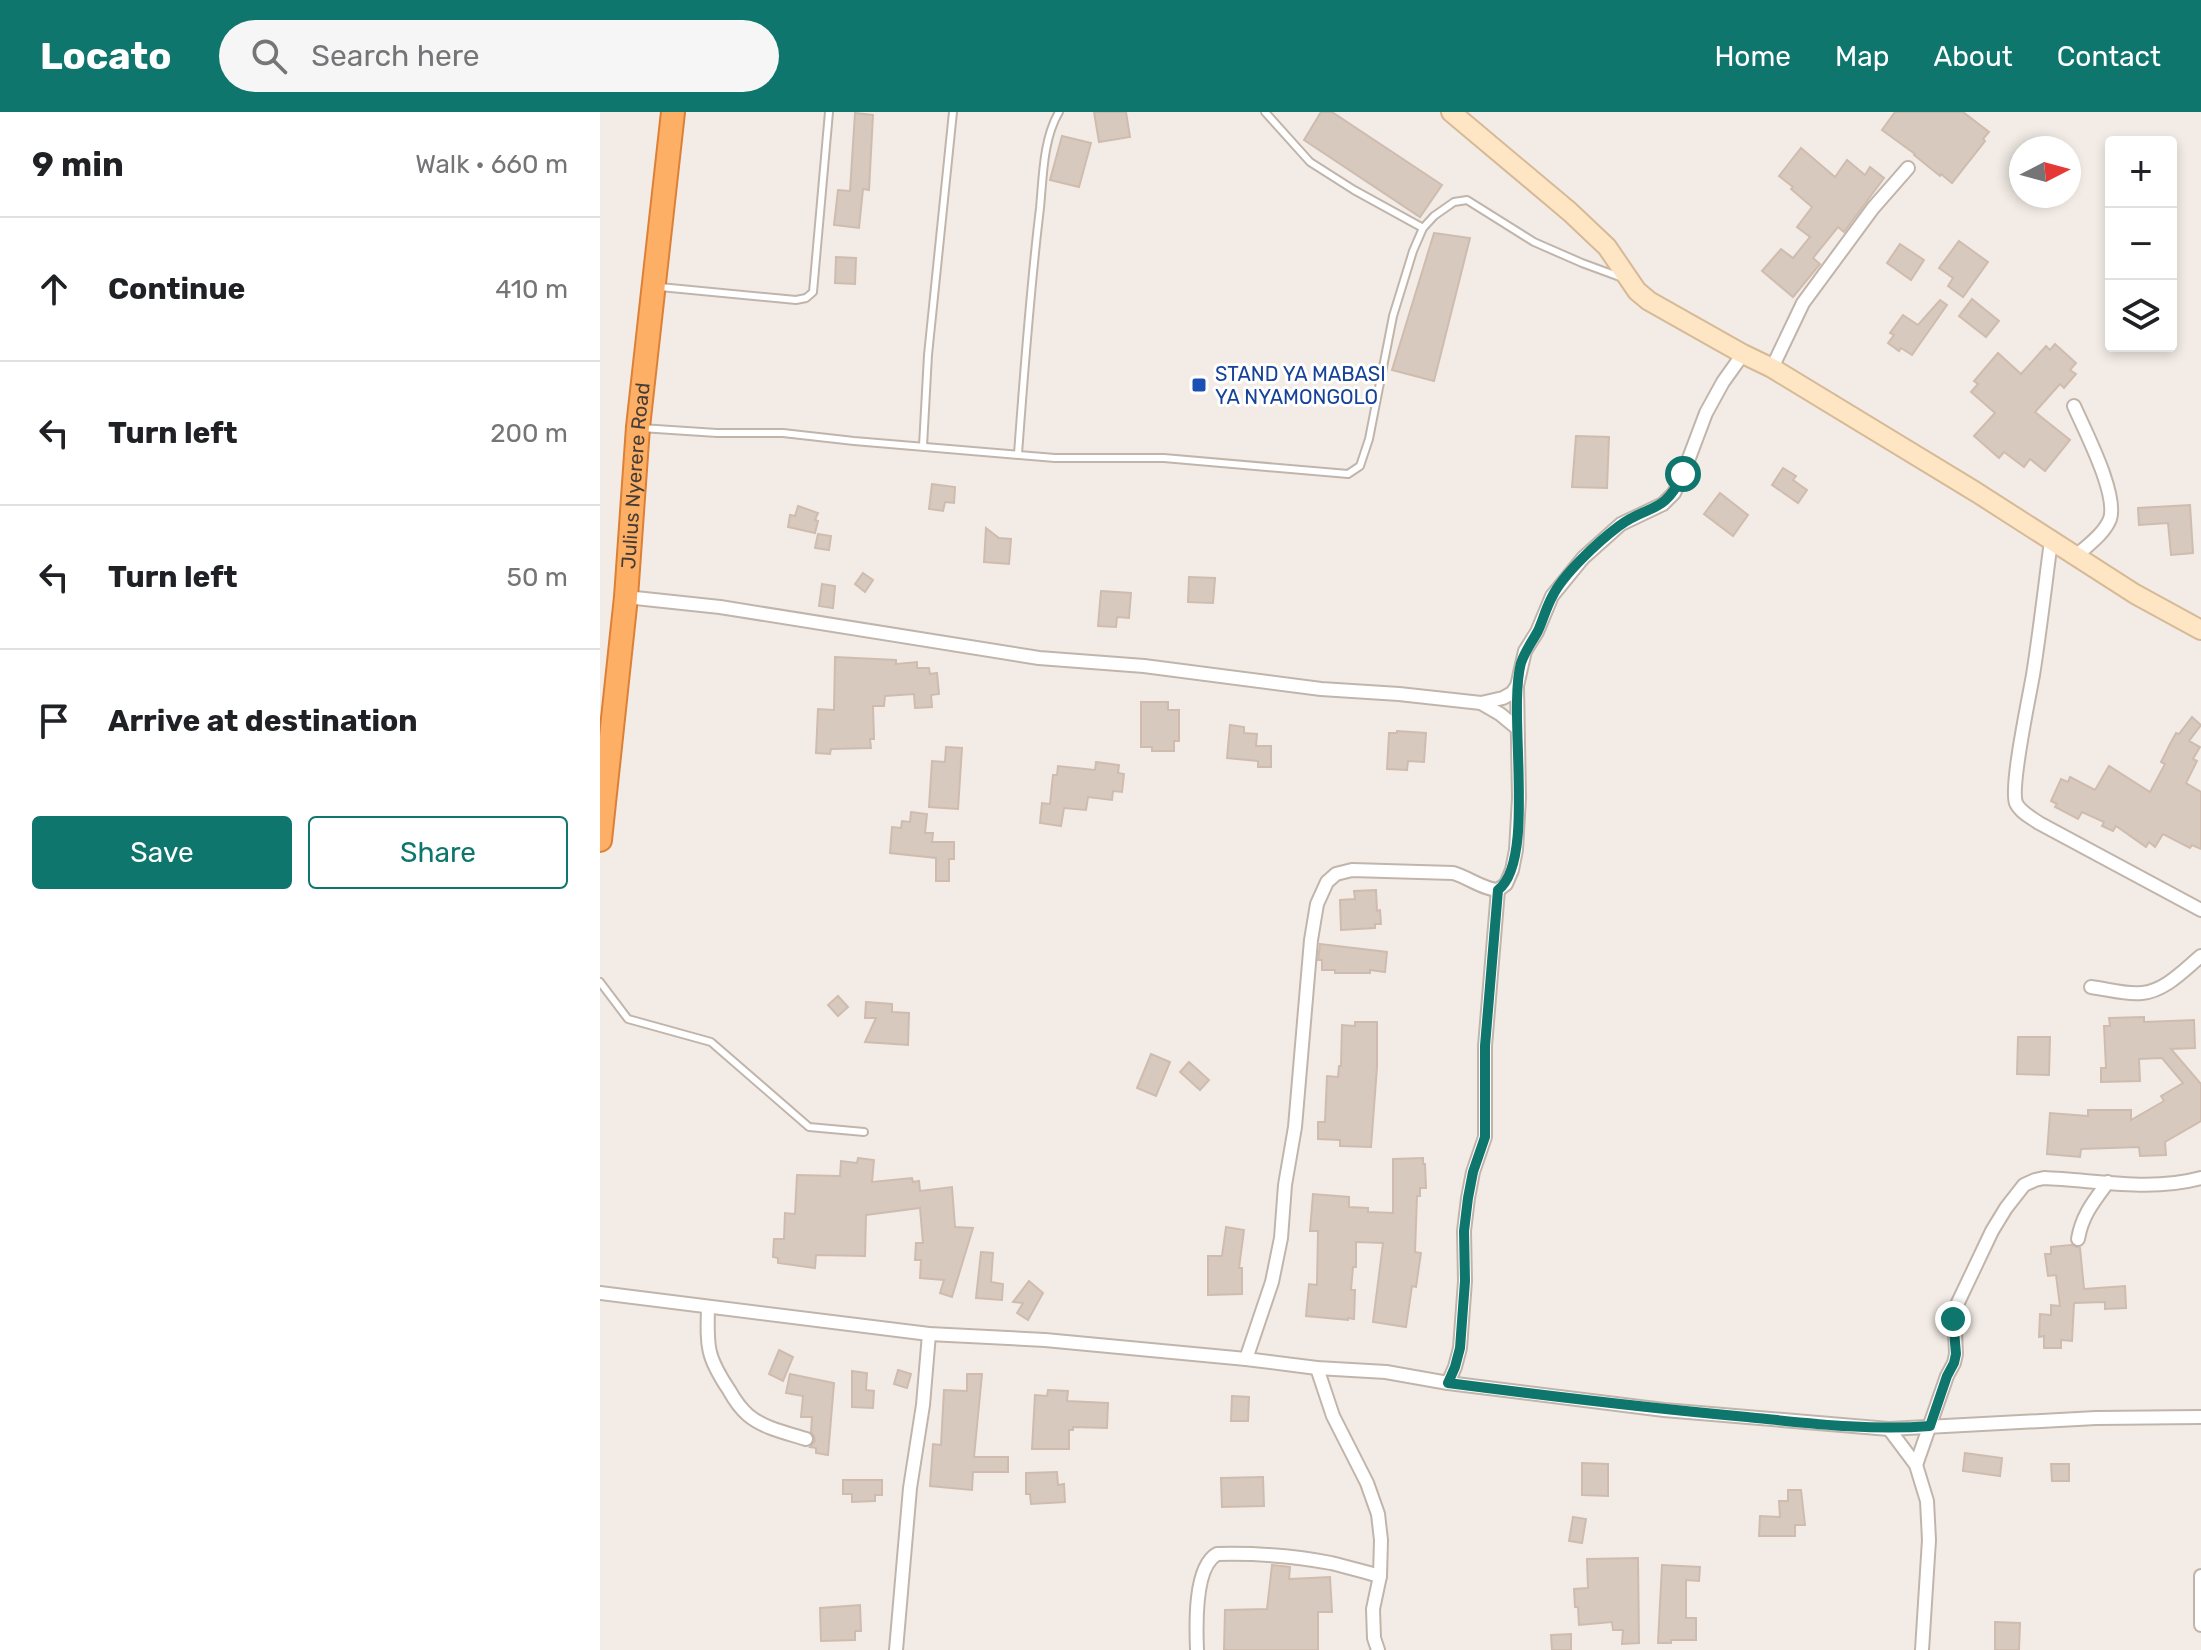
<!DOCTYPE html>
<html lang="en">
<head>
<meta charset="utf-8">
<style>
	body { margin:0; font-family:Rubik,sans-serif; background:#f6f6f6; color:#202124 }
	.controls { position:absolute; right:24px; top:24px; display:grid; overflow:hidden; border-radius:8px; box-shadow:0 4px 12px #0003 }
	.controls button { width:72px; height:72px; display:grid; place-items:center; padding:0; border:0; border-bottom:2px solid #e0e0e0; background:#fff; color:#202124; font:40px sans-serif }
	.compass { position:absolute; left:1409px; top:24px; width:72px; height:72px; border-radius:50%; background:#fff; box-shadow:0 4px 12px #0003; rotate:84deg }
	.stop { position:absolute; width:24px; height:24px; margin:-18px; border:6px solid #0f766e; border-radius:50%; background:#fff }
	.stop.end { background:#0f766e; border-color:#fff; box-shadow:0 2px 8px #0008 }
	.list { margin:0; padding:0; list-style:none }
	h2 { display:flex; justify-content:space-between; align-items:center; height:104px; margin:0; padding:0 32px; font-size:34px }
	h2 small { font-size:26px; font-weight:400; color:#757577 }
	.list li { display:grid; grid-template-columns:52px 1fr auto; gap:24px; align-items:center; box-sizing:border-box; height:144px; padding:0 32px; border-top:2px solid #e0e0e0 }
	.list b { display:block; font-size:30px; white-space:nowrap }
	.list em { font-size:26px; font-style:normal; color:#757577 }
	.actions { display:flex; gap:16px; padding:24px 32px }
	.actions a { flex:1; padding:18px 0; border:2px solid #0f766e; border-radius:8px; text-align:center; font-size:28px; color:#0f766e }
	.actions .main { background:#0f766e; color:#fff }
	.icon { flex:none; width:44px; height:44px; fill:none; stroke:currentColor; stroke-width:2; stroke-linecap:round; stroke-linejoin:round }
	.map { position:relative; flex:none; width:1601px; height:1538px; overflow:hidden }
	header { display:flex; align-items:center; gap:48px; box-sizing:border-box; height:112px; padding:0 40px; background:#0f766e; color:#fff }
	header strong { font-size:38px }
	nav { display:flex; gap:44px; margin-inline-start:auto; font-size:28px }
	.search { width:560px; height:72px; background:#f6f6f6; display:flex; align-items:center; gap:20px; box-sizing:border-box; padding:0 28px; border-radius:44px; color:#757577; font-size:30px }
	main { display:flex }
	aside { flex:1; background:#fff }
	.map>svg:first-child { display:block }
	.building { fill:#d7c9be; stroke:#cfbcae; stroke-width:2 }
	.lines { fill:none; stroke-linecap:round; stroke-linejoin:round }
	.lane-casing { stroke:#c1b5ab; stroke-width:10 }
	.street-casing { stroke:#c1b5ab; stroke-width:16 }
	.secondary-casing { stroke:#d6ba97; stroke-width:22 }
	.highway-casing { stroke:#dc8036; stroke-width:26 }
	.lane { stroke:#fff; stroke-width:6 }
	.street { stroke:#fff; stroke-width:12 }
	.secondary { stroke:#fee5c4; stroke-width:18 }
	.highway { stroke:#fdaf66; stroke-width:22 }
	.route { stroke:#0f766e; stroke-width:10 }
	.transit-dot { fill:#1a4fb4; stroke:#fff; stroke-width:3 }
	.labels { text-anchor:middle; stroke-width:6; stroke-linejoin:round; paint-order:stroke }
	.transit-label { font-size:20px; fill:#164399; stroke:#fff; text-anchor:start }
	.street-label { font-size:20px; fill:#453c35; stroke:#fff }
</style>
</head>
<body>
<header>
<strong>Locato</strong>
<div class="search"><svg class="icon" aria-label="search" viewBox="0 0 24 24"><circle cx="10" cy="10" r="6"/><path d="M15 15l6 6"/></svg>Search here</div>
<nav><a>Home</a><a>Map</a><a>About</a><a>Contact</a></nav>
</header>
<main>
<aside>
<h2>9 min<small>Walk · 660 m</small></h2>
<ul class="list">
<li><svg class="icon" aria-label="ahead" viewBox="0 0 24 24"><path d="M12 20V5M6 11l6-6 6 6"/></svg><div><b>Continue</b></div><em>410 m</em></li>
<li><svg class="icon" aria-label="left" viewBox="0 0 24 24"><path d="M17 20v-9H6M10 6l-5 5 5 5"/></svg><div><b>Turn left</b></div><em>200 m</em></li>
<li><svg class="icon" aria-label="left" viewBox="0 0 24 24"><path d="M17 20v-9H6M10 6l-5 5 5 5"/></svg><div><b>Turn left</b></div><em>50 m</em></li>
<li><svg class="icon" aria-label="arrive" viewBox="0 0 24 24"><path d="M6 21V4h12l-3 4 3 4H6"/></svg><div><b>Arrive at destination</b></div></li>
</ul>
<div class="actions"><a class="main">Save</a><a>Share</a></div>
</aside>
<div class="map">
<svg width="1601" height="1538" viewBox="0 0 1601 1538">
	<rect width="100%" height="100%" fill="#f3ece6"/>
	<!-- building -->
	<g class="building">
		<polygon points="494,0 526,0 530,25 499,30"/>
		<polygon points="721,0 732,0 842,73 820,105 704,28"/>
		<polygon points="1295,0 1363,0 1389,20 1383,27 1385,29 1352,71 1341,62 1340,64 1314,43 1315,42 1282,18"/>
		<polygon points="255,1 273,3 269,78 263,77 259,116 234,113 238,78 250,79"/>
		<polygon points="462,24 491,31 479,75 450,68"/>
		<polygon points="1201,36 1235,65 1247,48 1265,63 1270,55 1284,66 1244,120 1238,115 1213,146 1220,152 1193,185 1162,159 1181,137 1193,146 1210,125 1197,115 1212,95 1191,77 1193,75 1179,64"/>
		<polygon points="834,121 870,126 834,269 792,258"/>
		<polygon points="1359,129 1388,150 1363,185 1348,174 1353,166 1339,156"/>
		<polygon points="1300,132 1324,148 1311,168 1287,151"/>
		<polygon points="236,145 256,146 255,172 235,171"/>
		<polygon points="1372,187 1399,209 1386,225 1359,204"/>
		<polygon points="1340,188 1347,193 1312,243 1301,236 1299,239 1288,231 1294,223 1290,221 1303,203 1318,213"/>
		<polygon points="1455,232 1476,251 1470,258 1476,262 1464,276 1460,272 1435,300 1470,328 1445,359 1430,347 1424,355 1404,340 1399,346 1374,324 1395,301 1371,280 1378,272 1374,269 1398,241 1421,262 1446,234 1450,238"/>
		<polygon points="976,324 1009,325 1007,376 972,375"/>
		<polygon points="1183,356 1196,364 1193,368 1207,378 1198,391 1172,373"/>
		<polygon points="332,372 355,375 354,391 345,390 343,399 329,397"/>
		<polygon points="1120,381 1148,403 1133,424 1104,402"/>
		<polygon points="1590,393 1593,441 1571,443 1568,411 1539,413 1538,396"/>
		<polygon points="198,394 218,401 215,408 218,409 215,421 188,415 190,403 195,404"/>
		<polygon points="386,416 399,426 411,427 409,452 384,450"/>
		<polygon points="218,422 231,424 229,438 215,436"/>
		<polygon points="263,461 273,468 265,480 255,472"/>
		<polygon points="589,465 615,466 613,491 588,490"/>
		<polygon points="222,472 235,474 233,496 219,494"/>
		<polygon points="501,479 531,481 529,506 517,505 516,515 498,514"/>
		<polygon points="235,545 296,548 296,552 317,550 317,556 329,556 330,562 337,561 339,582 331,583 332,595 315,596 314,582 285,584 284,594 273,594 274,627 270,627 271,636 231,637 230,642 216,641 218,597 234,598"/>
		<polygon points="541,590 568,590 568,598 579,598 579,629 574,629 574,639 552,639 552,635 541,635"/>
		<polygon points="1592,605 1601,613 1589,629 1600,635 1593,647 1597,649 1586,671 1601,680 1601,737 1592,733 1590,736 1563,722 1555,735 1549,730 1546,735 1516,714 1513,719 1502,714 1504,710 1482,700 1478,707 1455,695 1457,692 1451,689 1461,667 1468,670 1470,665 1495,678 1509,654 1550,680 1565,652 1561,650 1570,632 1576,621 1579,622"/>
		<polygon points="630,613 644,615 644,621 657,622 656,634 671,634 671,655 658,655 658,649 627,646"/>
		<polygon points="797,619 826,621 824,650 808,649 807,658 787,657 789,621 797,621"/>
		<polygon points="346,635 362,636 358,697 329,695 332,649 345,650"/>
		<polygon points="496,650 519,653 518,661 524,662 522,680 513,679 512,688 488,685 486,698 464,696 461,714 440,711 442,691 450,692 453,663 457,663 458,654 495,658"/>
		<polygon points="311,700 327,702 325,721 333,721 332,730 354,730 354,747 349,747 349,769 336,769 336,746 290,741 292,715 301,716 302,709 310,710"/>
		<polygon points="776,778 777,799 780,798 781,812 775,812 775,816 741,818 740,788 755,787 754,779"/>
		<polygon points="720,832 787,840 785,860 770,858 770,861 735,861 735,858 722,858 722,848 718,848"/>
		<polygon points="238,884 248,895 238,904 228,893"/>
		<polygon points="266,890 292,892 292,900 309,901 308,933 265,930 276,906 265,906"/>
		<polygon points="1544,905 1544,910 1594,908 1595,936 1571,937 1601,972 1601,1009 1565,1030 1566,1043 1540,1044 1539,1035 1481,1037 1480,1045 1447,1042 1450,1001 1488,1004 1488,998 1531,998 1531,1008 1564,989 1561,984 1583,971 1562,946 1539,947 1540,969 1501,970 1501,956 1506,956 1504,914 1510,914 1509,906"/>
		<polygon points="755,910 777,910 777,955 771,1035 740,1034 740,1028 718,1027 718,1010 725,1010 727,964 738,965 739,954 741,954 742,913 755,914"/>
		<polygon points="1418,925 1450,925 1449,963 1417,962"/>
		<polygon points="551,942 570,950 556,984 537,976"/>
		<polygon points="589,950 609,968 600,978 580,960"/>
		<polygon points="258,1046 274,1048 272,1070 312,1066 313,1070 319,1069 320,1079 352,1075 355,1115 373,1116 352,1185 340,1181 344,1168 320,1166 321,1148 315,1148 316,1131 323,1131 320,1096 266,1103 265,1144 216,1143 215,1156 178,1151 178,1146 173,1145 174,1127 184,1127 185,1101 195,1102 197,1063 240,1064 241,1049 257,1051"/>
		<polygon points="823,1046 823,1052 825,1052 826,1076 820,1076 820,1084 817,1084 815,1140 821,1141 816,1175 812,1174 806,1215 773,1210 783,1131 756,1130 756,1155 753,1155 751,1178 755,1178 754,1207 748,1206 748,1208 706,1204 709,1172 717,1173 718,1119 710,1119 713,1082 749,1085 749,1095 768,1096 768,1100 793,1101 793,1047"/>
		<polygon points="626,1115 644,1118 639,1156 642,1156 642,1182 608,1183 608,1144 622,1144"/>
		<polygon points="1471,1133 1480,1136 1484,1177 1525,1174 1526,1196 1505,1197 1505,1190 1474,1191 1472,1229 1461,1228 1461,1236 1444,1236 1444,1224 1439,1225 1440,1202 1451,1203 1451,1193 1460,1194 1456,1163 1448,1164 1445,1142 1451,1142 1451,1135"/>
		<polygon points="381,1140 393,1141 391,1170 403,1172 402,1188 376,1186"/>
		<polygon points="429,1169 443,1181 428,1208 417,1201 423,1191 413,1190"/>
		<polygon points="179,1238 193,1245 183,1269 169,1262"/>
		<polygon points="298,1258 311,1262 307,1276 294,1272"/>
		<polygon points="252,1259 267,1261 266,1278 274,1279 273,1296 252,1295"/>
		<polygon points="190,1262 234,1271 228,1343 216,1341 216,1336 210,1335 215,1329 214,1324 211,1320 212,1305 201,1305 203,1284 186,1281"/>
		<polygon points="367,1262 382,1262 374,1345 408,1345 408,1360 373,1360 372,1378 330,1374 333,1332 341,1333 344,1278 367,1279"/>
		<polygon points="448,1278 468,1279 467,1289 508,1291 507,1316 473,1315 473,1318 469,1318 469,1337 432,1337 435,1283 447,1284"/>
		<polygon points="632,1284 649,1285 648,1309 631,1309"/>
		<polygon points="1365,1341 1402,1346 1400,1364 1363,1359"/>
		<polygon points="982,1351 1008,1352 1008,1384 982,1383"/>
		<polygon points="1451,1352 1469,1352 1469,1369 1452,1369"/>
		<polygon points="457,1360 458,1373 464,1372 465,1390 431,1392 430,1382 426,1382 426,1361"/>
		<polygon points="663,1365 664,1394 622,1395 621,1366"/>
		<polygon points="243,1368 282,1368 282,1383 275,1383 275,1389 252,1390 252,1382 243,1382"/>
		<polygon points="1188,1378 1201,1378 1205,1413 1195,1413 1195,1424 1159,1424 1160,1404 1180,1405 1179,1389 1188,1389"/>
		<polygon points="973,1405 986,1407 982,1431 969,1429"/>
		<polygon points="1038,1446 1039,1531 1022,1532 1023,1518 1013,1518 1012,1510 979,1513 978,1495 975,1495 974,1477 988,1476 987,1447"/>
		<polygon points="672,1453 690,1455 689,1467 730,1465 732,1500 718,1500 718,1538 624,1538 625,1498 667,1497"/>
		<polygon points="1062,1453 1100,1455 1099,1469 1086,1468 1086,1506 1096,1506 1096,1528 1071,1528 1071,1531 1058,1531"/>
		<polygon points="260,1493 261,1519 255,1519 255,1528 221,1529 220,1496"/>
		<polygon points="1395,1510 1420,1511 1419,1538 1395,1538"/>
		<polygon points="971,1522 971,1538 952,1538 951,1523"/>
	</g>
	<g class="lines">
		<!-- lane casing -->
		<g class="lane-casing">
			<g id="lane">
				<polyline points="665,0 710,50 754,78 823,116"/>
				<polyline points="60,175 196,188 206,186 213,180 229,0"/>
				<polyline points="41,316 117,321 183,321 254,329 455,346 564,346 748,362 760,354 769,327 793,204 813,139 823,116 834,104 854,90 867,88 934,130 982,151 1020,165"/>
				<polyline points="323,334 328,243 353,0"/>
				<path d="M418,342C424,260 430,178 440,96C443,65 443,27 459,0"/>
				<polyline points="0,870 28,907 111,930 209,1015 264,1020"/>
			</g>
		</g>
		<!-- street casing -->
		<g class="street-casing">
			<g id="street">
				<polyline points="1172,256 1203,191 1273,96 1308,56"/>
				<path d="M1474,294C1485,319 1518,382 1510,407C1504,422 1488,433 1476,444"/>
				<path d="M1451,429C1445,474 1440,519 1433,563C1429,586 1410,674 1416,691C1420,700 1432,706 1439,711L1601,798"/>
				<polyline points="26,485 120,495 439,546 544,554 721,577 799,582 881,591 903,586 912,581 917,574 925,539 937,520 952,484 983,446 1021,412 1063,392 1074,381 1083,362 1106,301 1123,270 1143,242"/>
				<polyline points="881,591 900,602 917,616"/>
				<path d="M1491,875C1507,877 1526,883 1542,881C1565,879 1584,858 1601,844"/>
				<path d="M1478,1127C1482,1103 1494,1089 1508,1070"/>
				<polyline points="0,1181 329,1222 445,1228 646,1247 717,1256 786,1260 848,1271 1064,1298 1289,1317 1496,1306 1601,1305"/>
				<path d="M108,1195C107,1234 106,1244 129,1278C134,1287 140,1296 148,1303C163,1316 187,1321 206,1327"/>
				<path d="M646,1247L672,1170L681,1126L685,1073L695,1015L711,828L717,792L727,770L736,762L752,758L853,761C868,765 882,777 898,778L906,772L912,758L916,738L919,686L917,574"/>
				<polyline points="717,1256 733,1304 767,1371 778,1402 781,1428 780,1464 773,1497 774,1526 778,1538"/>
				<polyline points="848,1271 855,1255 860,1236 865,1169 864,1119 868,1086 873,1060 885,1025 885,934 898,778"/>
				<polyline points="1289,1317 1316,1353 1327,1389 1329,1428 1322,1538"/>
				<path d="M1316,1353L1347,1264L1354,1251L1356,1242L1354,1199L1392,1119L1406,1096L1424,1073L1435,1068L1444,1066C1496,1068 1550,1080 1601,1066"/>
				<polyline points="1601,1464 1601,1513"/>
				<polyline points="296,1538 310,1376 323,1293 329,1222"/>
				<path d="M597,1538C596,1513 594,1455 617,1442C655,1441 694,1444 731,1451C748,1455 764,1460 780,1464"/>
			</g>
		</g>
		<!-- secondary casing -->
		<g class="secondary-casing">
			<polyline id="secondary" points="851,0 970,100 1007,135 1037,179 1049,189 1143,242 1172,256 1376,380 1535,482 1601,518"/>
		</g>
		<!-- highway casing -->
		<g class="highway-casing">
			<g id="highway">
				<path id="s1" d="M0,728L26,485L38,315L73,0"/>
			</g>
		</g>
		<!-- lane -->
		<use href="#lane" class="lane"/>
		<!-- street -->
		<use href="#street" class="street"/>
		<!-- secondary -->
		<use href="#secondary" class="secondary"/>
		<!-- highway -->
		<use href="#highway" class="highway"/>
	</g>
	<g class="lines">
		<!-- route -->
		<path class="route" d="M1083,362C1063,404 1050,391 1019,414C999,429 963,462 952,485C946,496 943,508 938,519C932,530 925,539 921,551C907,601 937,749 898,778L885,934V1025L873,1060L868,1086L864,1119L865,1169L860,1236L855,1255L848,1271C948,1284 1047,1296 1147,1305C1207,1311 1269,1319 1330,1314L1347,1264L1354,1251L1356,1242L1353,1207"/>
	</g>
	<!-- markers -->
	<rect class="transit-dot" x="591" y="265" width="16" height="16" rx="4"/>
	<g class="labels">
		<!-- transit labels -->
		<g class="transit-label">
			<text x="615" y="269">STAND YA MABASI<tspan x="615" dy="23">YA NYAMONGOLO</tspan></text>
		</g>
		<!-- street labels -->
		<g class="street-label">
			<text dy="7" stroke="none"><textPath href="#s1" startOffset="366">Julius Nyerere Road</textPath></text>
		</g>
	</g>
</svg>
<div class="controls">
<button>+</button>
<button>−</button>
<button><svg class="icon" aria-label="layers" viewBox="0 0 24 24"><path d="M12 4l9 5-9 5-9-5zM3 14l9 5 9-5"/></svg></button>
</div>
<svg class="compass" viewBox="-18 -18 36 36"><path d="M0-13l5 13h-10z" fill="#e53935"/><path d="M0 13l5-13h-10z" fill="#757577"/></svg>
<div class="stop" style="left:1083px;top:362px"></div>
<div class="stop end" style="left:1353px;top:1207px"></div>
</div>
</main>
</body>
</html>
